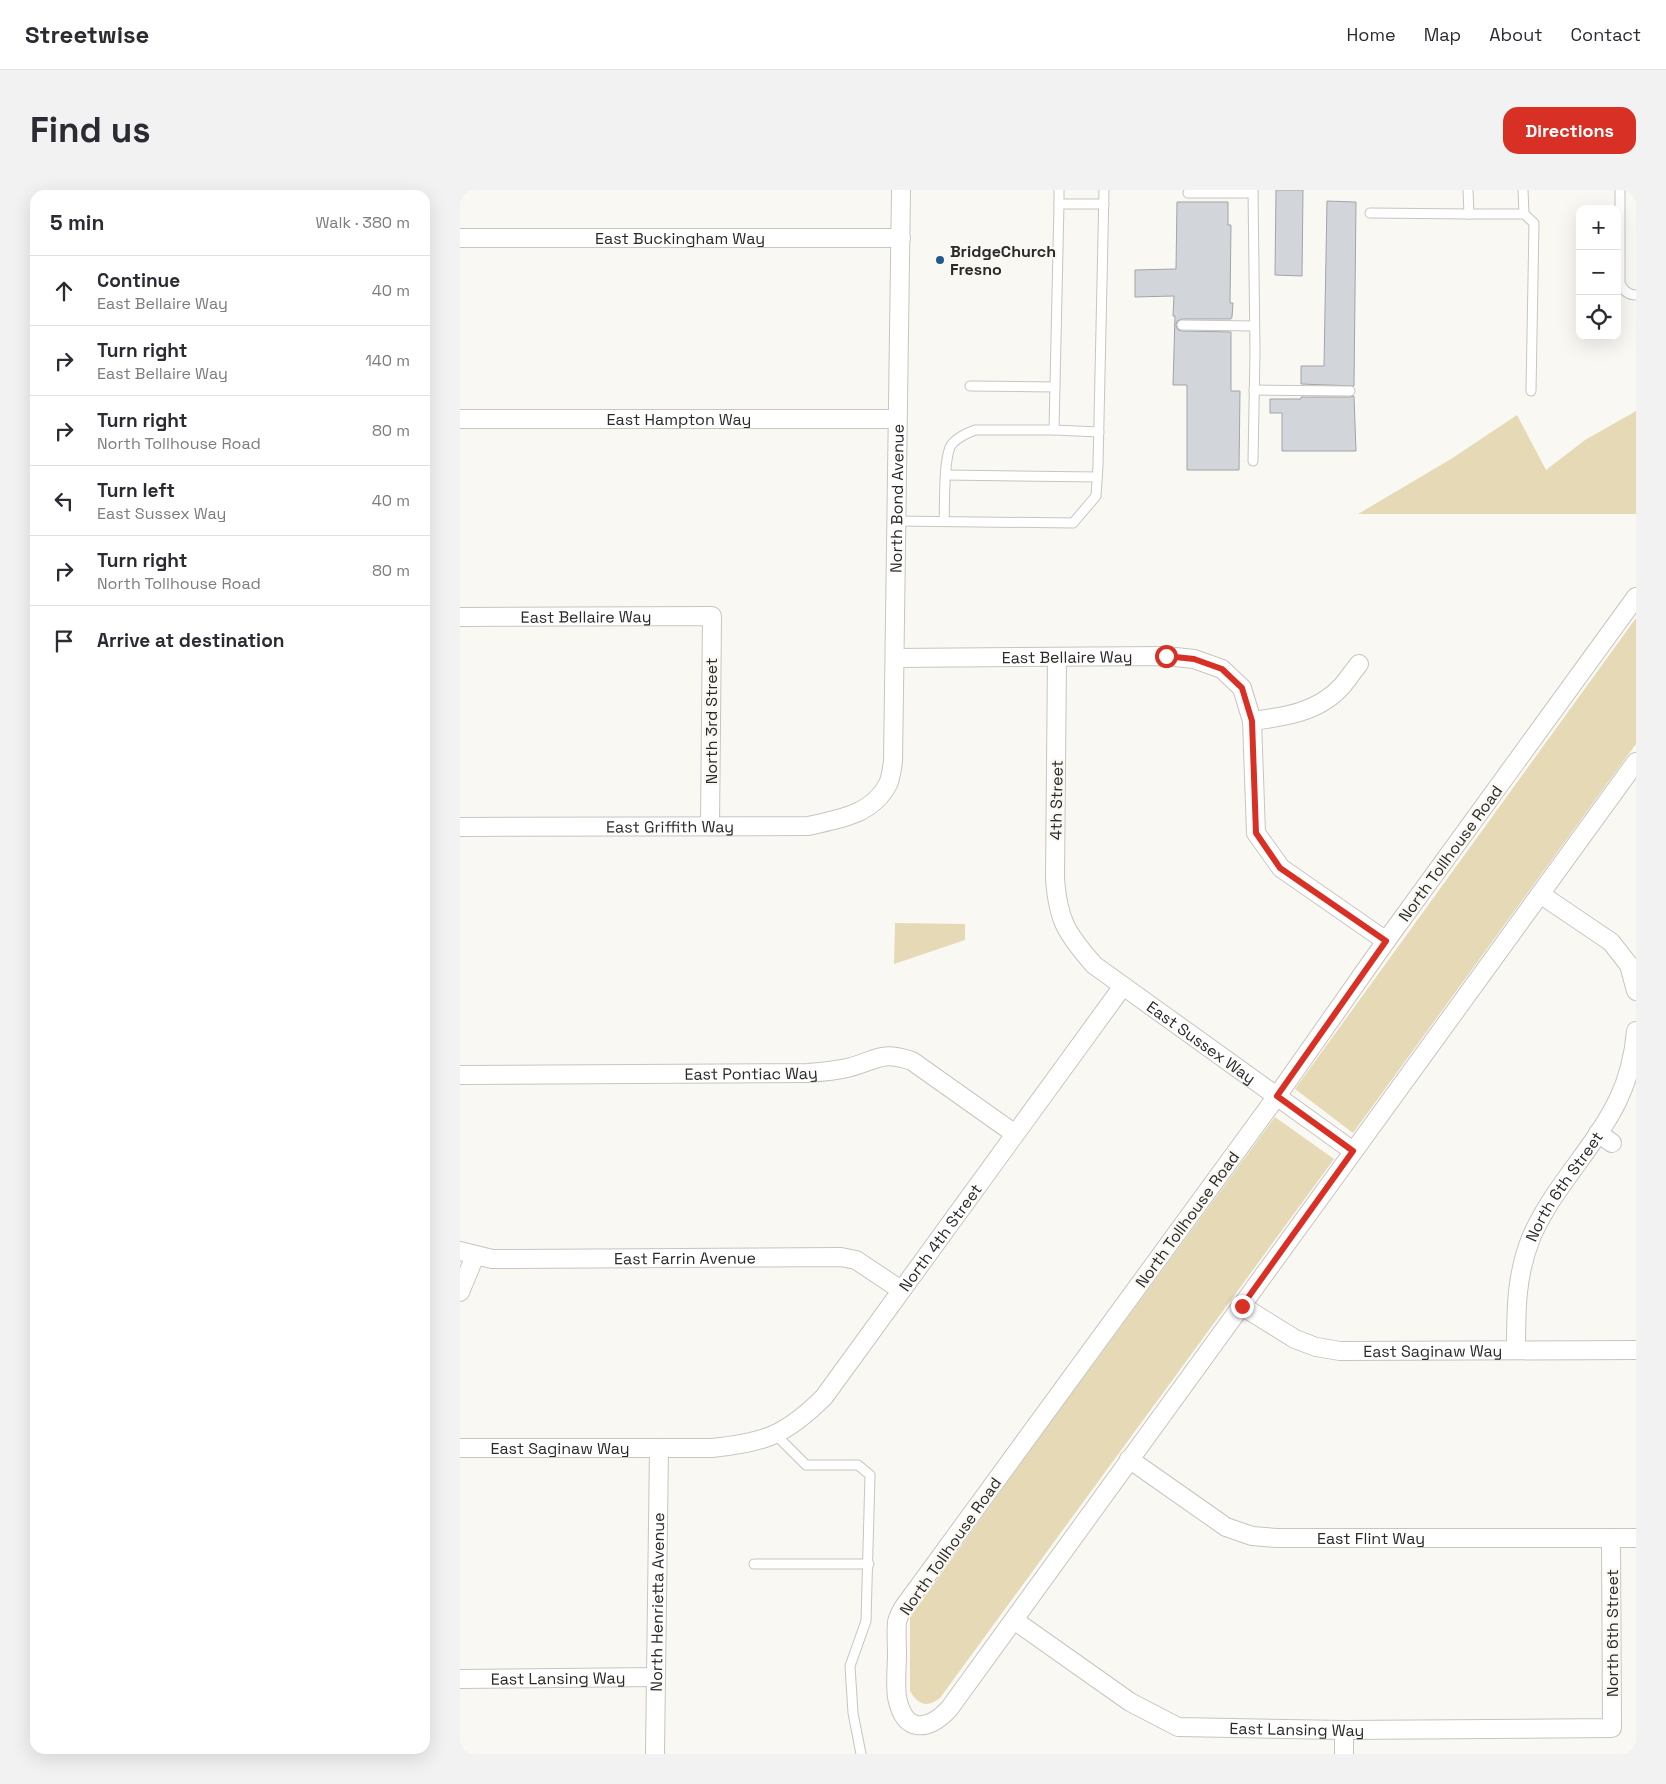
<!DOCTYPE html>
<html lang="en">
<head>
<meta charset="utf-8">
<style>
	body { margin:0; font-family:"Space Grotesk",sans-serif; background:#f2f2f3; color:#2b2b33 }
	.controls { position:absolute; right:15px; top:15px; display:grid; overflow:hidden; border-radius:10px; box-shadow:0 5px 20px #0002 }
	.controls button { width:45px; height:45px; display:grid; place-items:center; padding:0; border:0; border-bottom:1px solid #e1e1e2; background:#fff; color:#2b2b33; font:25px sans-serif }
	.stop { position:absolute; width:15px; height:15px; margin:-11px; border:4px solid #d93025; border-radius:50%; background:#fff }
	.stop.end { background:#d93025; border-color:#fff; box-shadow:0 1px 5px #0008 }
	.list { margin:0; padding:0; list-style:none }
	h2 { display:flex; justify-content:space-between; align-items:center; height:65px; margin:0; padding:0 20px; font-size:21px }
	h2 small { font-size:16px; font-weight:400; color:#7c7c81 }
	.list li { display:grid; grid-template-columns:32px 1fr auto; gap:15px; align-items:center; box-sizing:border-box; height:70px; padding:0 20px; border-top:1px solid #e1e1e2 }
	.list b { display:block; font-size:19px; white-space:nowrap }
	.list p { margin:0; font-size:16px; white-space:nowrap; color:#7c7c81 }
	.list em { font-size:16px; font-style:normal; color:#7c7c81 }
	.icon { flex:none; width:28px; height:28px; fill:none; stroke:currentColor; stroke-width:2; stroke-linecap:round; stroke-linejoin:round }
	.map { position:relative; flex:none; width:1176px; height:1564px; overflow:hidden; border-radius:15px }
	header { display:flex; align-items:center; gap:30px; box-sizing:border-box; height:70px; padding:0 25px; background:#fff; border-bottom:1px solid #e1e1e2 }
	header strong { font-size:24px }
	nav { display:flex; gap:28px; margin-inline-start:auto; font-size:18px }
	.intro { display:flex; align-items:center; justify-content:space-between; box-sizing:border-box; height:120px; padding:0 30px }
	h1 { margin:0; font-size:35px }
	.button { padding:12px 22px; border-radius:15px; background:#d93025; color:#fff; font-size:18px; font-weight:700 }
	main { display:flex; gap:30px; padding:0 30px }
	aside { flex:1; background:#fff; border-radius:15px; box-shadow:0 5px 20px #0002 }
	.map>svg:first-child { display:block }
	.green { fill:#e5dab5 }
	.building { fill:#d2d5d9; stroke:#a1a4a8 }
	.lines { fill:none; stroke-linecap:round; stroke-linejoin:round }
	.service-casing { stroke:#c6c5c0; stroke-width:11 }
	.minor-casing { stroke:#c6c5c0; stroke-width:20 }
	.service { stroke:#fff; stroke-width:9 }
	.minor { stroke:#fff; stroke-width:18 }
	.route { stroke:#d93025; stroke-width:6 }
	.poi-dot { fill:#205991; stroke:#faf8f3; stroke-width:2 }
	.labels { text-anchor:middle; stroke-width:4.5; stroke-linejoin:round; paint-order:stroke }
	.street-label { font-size:16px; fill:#2b2a29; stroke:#faf8f3 }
	.poi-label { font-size:16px; font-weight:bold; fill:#2b2a29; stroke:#faf8f3; text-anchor:start }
</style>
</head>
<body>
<header>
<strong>Streetwise</strong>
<nav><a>Home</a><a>Map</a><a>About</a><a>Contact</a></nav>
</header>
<div class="intro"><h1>Find us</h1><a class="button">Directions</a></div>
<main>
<aside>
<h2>5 min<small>Walk · 380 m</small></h2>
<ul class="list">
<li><svg class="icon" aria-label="ahead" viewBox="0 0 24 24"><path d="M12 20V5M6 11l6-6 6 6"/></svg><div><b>Continue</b><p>East Bellaire Way</p></div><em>40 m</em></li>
<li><svg class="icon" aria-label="right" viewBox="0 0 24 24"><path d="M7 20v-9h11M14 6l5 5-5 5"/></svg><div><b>Turn right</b><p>East Bellaire Way</p></div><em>140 m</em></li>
<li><svg class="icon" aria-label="right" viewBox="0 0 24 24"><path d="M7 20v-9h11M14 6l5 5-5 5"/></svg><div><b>Turn right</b><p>North Tollhouse Road</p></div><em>80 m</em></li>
<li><svg class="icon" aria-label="left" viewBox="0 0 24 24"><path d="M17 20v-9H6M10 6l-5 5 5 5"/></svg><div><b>Turn left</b><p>East Sussex Way</p></div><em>40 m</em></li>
<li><svg class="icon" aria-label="right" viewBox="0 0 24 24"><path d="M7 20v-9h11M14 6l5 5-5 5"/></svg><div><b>Turn right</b><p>North Tollhouse Road</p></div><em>80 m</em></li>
<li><svg class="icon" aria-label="arrive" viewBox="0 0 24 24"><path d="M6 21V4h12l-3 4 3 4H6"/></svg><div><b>Arrive at destination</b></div></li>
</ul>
</aside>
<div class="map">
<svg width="1176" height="1564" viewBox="0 0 1176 1564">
	<rect width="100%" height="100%" fill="#faf8f3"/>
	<!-- green -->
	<g class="green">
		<polygon points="1176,221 1176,324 898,324 991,269 1057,225 1086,280 1125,250"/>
		<polygon points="1176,428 1176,554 893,943 835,899"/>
		<polygon points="435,733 505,734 505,750 434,774"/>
		<path d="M815,927L874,969L480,1508C467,1518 458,1515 450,1501V1427L590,1233Z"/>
	</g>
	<!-- building -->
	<g class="building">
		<polygon points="816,0 843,0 842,86 815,85"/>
		<polygon points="867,11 896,12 894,196 841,194 841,176 864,176"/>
		<polygon points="717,12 768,12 768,35 771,35 770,113 773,113 772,127 771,129 722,129 717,131 716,135 718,140 722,141 771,142 771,201 780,201 779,280 727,280 727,195 713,195 715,126 713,126 714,106 675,107 675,80 716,79"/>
		<polygon points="894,206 896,261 822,261 822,223 810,223 810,209 841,209 841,207 890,207"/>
	</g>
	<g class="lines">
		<!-- service casing -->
		<g class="service-casing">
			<g id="service">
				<polyline points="793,0 795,162 793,271"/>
				<polyline points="1063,0 1064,24"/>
				<path d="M1160,0V93C1163,100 1168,105 1176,105"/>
				<polyline points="728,3 793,3"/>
				<polyline points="599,14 599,0"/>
				<polyline points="910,23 1009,24 1008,0"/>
				<polyline points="1009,24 1064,24 1074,33 1071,201"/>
				<polyline points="722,135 794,136"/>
				<polyline points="510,196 595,197"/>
				<polyline points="794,200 890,201"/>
				<polyline points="594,240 639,242"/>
				<polyline points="486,285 637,287"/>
				<polyline points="436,331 613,333 636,306 638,276 644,0"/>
				<path d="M484,331C485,314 483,265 492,254C498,247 507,243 515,240H594L599,14H644"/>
				<polyline points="316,1245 346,1275 398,1275 410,1285 406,1431 390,1476 393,1523 401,1564"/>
				<polyline points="294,1374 409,1374"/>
			</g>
		</g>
		<!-- minor casing -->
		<g class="minor-casing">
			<g id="minor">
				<path id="s1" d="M0,48H441"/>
				<path id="s2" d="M0,229H437"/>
				<path d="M1176,407L926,751L817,906L443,1418C441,1422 438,1427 437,1432C436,1442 437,1454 437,1464C437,1477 435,1493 437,1507C444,1543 467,1542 489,1519L1176,572"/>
				<path id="s3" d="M0,427L252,426L250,636"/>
				<path id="s4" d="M597,467L595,689C598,731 607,744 634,775L893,961"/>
				<path id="s5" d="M435,468L706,466L734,469L762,479L782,498L792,531L796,643L821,678L926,751"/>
				<path d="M792,531C824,527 859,522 882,496C888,489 893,481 899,474"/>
				<path id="s6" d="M0,637L348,636C379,629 412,625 428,594C431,588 432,578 433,571L441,0"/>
				<polyline points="1080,704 1151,752 1169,775 1176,801"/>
				<path id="s7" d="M0,885L348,883C361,882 374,881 387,878C417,871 418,860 452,871L555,944"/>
				<polyline points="1138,943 1152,953"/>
				<path id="s8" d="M0,1061L32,1069L381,1067L396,1070L441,1100"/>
				<polyline points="0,1102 15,1066"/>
				<path id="s9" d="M782,1116L835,1149L856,1157L880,1161L1176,1160"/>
				<path id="s10" d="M1056,1160C1056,1121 1056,1085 1071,1048C1092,998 1134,959 1158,910C1168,889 1174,864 1176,841"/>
				<path id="s11" d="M0,1258H252C304,1253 326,1245 364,1207L663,796"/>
				<path id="s12" d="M669,1269L766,1337L792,1346L817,1348H1176"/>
				<path id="s13" d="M554,1430L670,1512L718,1537L884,1540L1152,1538L1151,1348"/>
				<path id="s14" d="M0,1489L196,1487"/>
				<path id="s15" d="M195,1564L199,1258"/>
				<polyline points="884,1564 884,1540"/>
			</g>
		</g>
		<!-- service -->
		<use href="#service" class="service"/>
		<!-- minor -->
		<use href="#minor" class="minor"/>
	</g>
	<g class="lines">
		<!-- route -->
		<polyline class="route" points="706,466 734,469 762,479 782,498 792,531 796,643 820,678 926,751 817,906 893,961 782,1116"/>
	</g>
	<!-- markers -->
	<circle class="poi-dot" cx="480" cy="70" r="5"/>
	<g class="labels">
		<!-- street labels -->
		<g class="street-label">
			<text dy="6" stroke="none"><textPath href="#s1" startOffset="220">East Buckingham Way</textPath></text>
			<text dy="6" stroke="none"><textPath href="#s2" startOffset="219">East Hampton Way</textPath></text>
			<text dy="6" stroke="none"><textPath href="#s6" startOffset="728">North Bond Avenue</textPath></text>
			<text dy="6" stroke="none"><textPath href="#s3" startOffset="126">East Bellaire Way</textPath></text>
			<text dy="6" stroke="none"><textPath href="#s5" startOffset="172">East Bellaire Way</textPath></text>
			<text transform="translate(251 531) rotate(-90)" y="6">North 3rd Street</text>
			<text transform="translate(596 610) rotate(-89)" y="6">4th Street</text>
			<text dy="6" stroke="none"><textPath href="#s6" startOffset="210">East Griffith Way</textPath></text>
			<text transform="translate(990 663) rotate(-54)" y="6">North Tollhouse Road</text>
			<text dy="6" stroke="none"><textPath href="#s4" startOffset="451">East Sussex Way</textPath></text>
			<text dy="6" stroke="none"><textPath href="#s7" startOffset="291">East Pontiac Way</textPath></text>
			<text dy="6" stroke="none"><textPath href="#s10" startOffset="175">North 6th Street</textPath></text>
			<text transform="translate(727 1029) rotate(-54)" y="6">North Tollhouse Road</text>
			<text dy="6" stroke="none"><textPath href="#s11" startOffset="576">North 4th Street</textPath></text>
			<text dy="6" stroke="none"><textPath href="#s8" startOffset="226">East Farrin Avenue</textPath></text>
			<text dy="6" stroke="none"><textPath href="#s9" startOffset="202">East Saginaw Way</textPath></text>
			<text dy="6" stroke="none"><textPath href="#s11" startOffset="100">East Saginaw Way</textPath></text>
			<text dy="6" stroke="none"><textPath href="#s12" startOffset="265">East Flint Way</textPath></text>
			<text transform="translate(490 1356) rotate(-55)" y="6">North Tollhouse Road</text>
			<text dy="6" stroke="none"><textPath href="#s15" startOffset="152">North Henrietta Avenue</textPath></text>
			<text transform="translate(1152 1443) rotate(-90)" y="6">North 6th Street</text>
			<text dy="6" stroke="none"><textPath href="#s14" startOffset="98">East Lansing Way</textPath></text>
			<text dy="6" stroke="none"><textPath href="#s13" startOffset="315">East Lansing Way</textPath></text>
		</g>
		<!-- poi labels -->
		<g class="poi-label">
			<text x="490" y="67">BridgeChurch<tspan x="490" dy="18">Fresno</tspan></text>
		</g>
	</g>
</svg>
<div class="controls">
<button>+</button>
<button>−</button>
<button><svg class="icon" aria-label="locate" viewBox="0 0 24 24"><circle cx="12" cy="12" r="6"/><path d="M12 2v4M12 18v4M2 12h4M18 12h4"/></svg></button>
</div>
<div class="stop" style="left:706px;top:466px"></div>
<div class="stop end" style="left:782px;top:1116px"></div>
</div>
</main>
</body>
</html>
